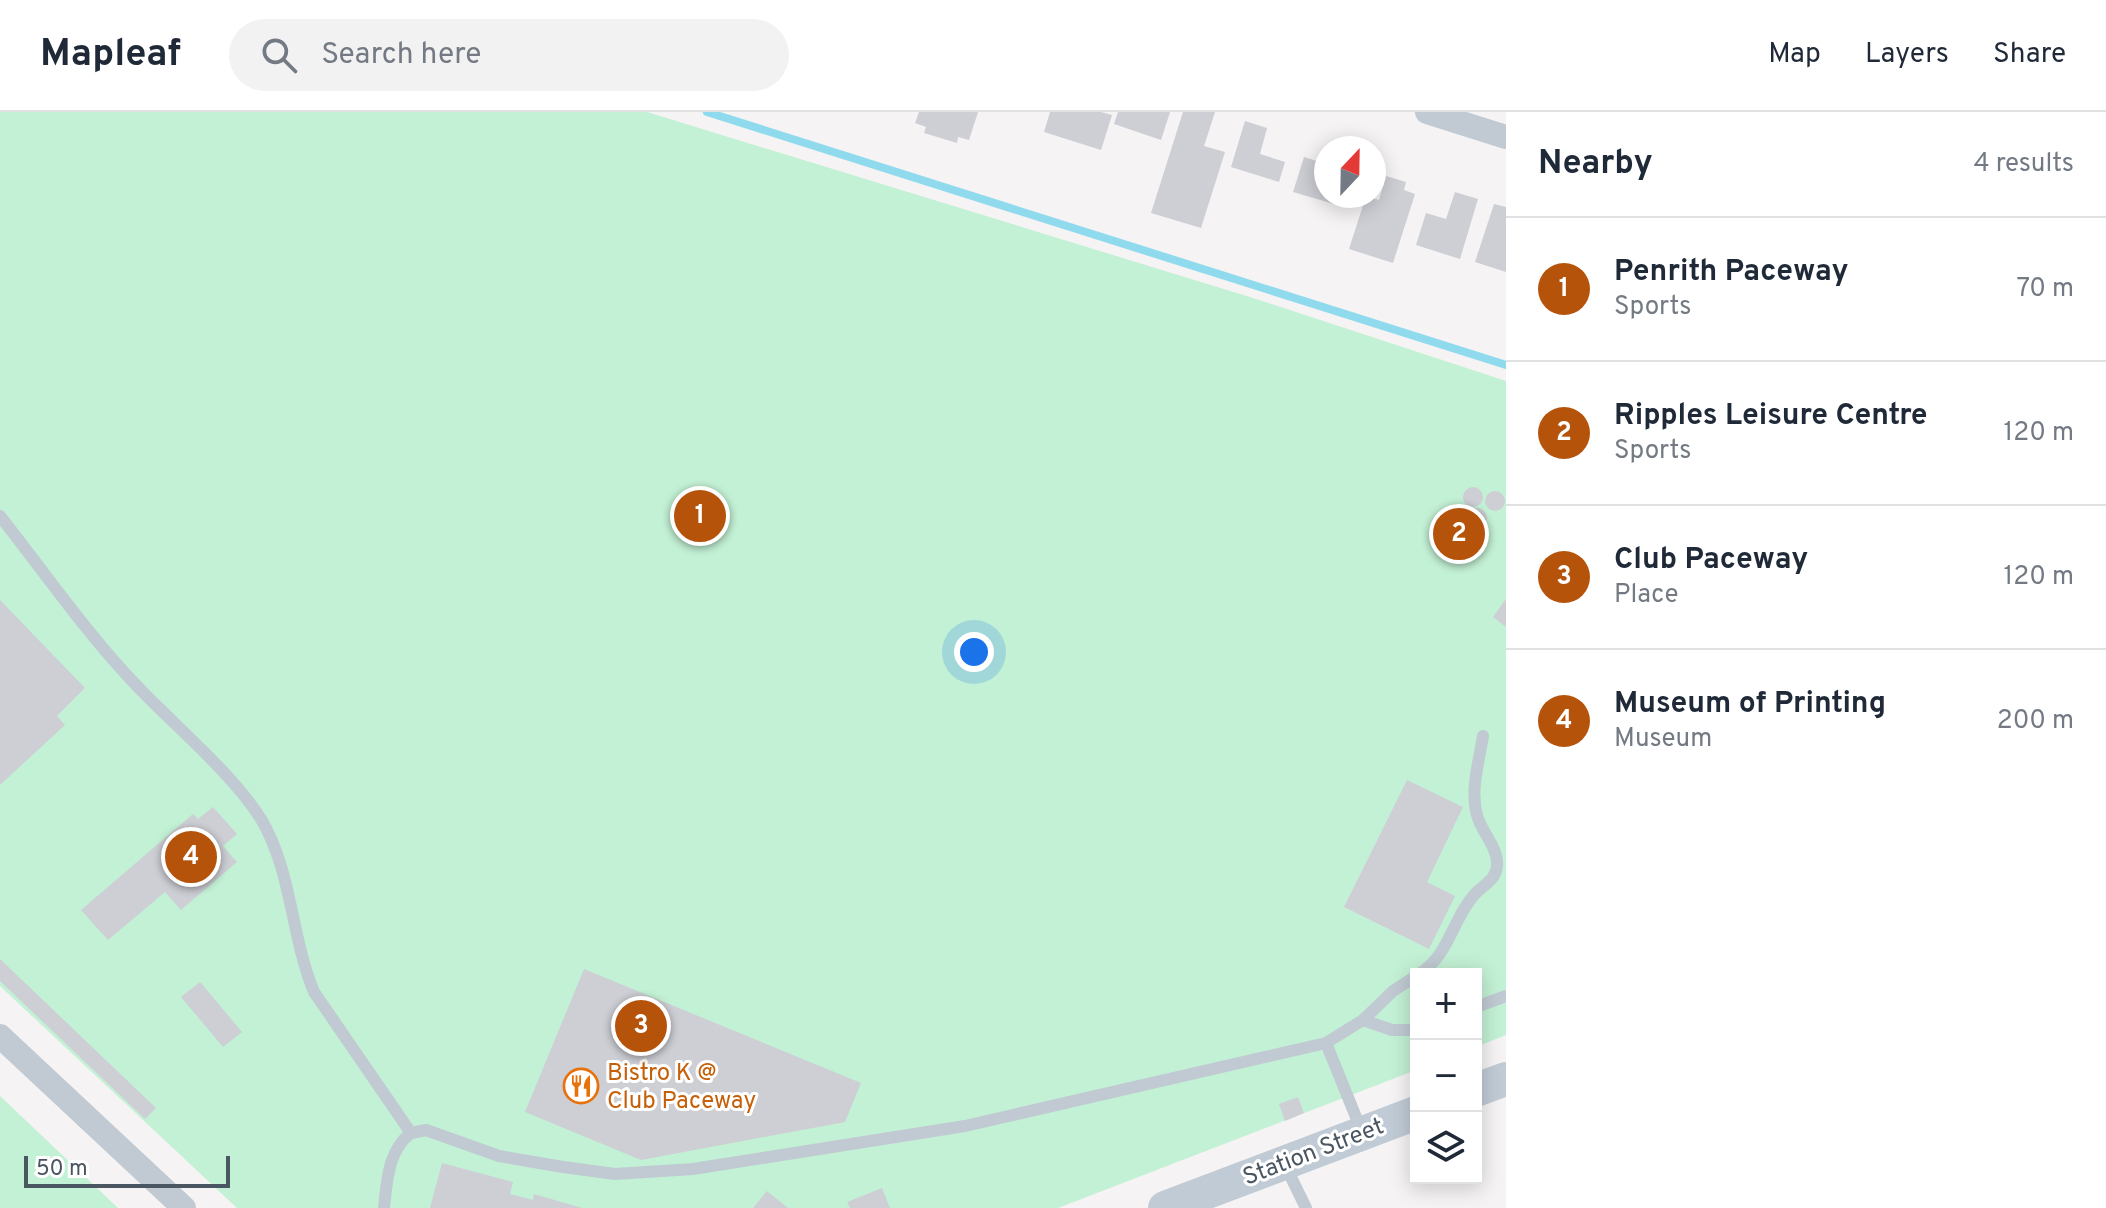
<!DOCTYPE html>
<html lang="en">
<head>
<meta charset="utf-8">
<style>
	body { margin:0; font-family:Overpass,sans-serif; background:#f2f2f3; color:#1f2937 }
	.controls { position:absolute; right:24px; bottom:24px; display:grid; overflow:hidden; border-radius:0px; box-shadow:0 4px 20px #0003 }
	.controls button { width:72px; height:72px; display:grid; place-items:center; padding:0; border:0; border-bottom:2px solid #e0e1e3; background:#fff; color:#1f2937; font:40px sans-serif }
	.compass { position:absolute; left:1314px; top:24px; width:72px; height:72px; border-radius:50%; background:#fff; box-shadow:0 4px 20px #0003; rotate:22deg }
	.scale { position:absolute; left:24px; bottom:20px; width:206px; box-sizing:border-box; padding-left:8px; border:4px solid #4a5661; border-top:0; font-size:22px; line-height:28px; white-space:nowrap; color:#4a5661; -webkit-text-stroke:6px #fff; paint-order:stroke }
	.you { position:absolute; left:974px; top:540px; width:28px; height:28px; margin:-20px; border:6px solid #fff; border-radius:50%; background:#1a73e8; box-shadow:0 0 0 12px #1a73e833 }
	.badge { display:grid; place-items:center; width:52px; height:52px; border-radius:50%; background:#b45309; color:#fff; font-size:26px; font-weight:700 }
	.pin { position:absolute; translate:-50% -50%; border:4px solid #fff; box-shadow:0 2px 8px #0006 }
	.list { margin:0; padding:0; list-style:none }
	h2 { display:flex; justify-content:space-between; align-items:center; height:104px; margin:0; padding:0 32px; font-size:34px }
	h2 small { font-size:26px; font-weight:400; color:#747a83 }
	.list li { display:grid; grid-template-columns:52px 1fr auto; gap:24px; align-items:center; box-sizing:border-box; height:144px; padding:0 32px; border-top:2px solid #e0e1e3 }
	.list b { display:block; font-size:30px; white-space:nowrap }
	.list p { margin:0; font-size:26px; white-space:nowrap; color:#747a83 }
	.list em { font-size:26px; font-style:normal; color:#747a83 }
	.icon { flex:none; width:44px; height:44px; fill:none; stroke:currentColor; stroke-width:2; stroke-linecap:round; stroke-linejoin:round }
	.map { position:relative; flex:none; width:1506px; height:1096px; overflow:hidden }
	header { display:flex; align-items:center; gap:48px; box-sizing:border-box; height:112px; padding:0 40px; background:#fff; border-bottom:2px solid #e0e1e3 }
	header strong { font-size:38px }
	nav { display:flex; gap:44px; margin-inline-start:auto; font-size:28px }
	.search { width:560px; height:72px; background:#f2f2f3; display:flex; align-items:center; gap:20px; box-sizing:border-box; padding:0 28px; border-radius:44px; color:#747a83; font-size:30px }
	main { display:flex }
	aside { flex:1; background:#fff }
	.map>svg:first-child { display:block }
	.green { fill:#c3f1d5 }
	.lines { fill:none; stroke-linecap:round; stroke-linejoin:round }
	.stream { stroke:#90daee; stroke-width:8 }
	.building { fill:#cdcfd5 }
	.lane { stroke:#c1cad2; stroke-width:12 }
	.street { stroke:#c1cad2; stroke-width:24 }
	.secondary { stroke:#c1cbd6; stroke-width:34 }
	.labels { text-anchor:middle; stroke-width:6; stroke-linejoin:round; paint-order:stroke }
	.food-label { font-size:24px; fill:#c56008; stroke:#fff; text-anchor:start }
	.street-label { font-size:24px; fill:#4a5661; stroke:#fff }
</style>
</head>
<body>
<header>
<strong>Mapleaf</strong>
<div class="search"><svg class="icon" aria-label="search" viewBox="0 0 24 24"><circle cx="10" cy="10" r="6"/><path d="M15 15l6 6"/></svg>Search here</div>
<nav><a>Map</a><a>Layers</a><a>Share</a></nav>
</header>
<main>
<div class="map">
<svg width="1506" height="1096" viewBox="0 0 1506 1096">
	<rect width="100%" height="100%" fill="#f5f3f3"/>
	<!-- green -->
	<g class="green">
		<polygon points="0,0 647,0 1253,186 1506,269 1506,923 1476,935 1476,862 1416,862 1416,958 1058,1096 237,1096 0,874"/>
		<polygon points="0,984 118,1096 0,1096"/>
	</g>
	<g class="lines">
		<!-- stream -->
		<polyline class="stream" points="707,0 1506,253"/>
	</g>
	<!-- building -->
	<g class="building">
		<polygon points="919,0 978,0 969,28 958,25 957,31 924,21 926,15 915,11"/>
		<polygon points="1050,0 1101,0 1112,3 1101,38 1044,20"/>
		<polygon points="1118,0 1170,0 1161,28 1114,12"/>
		<polygon points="1183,0 1215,0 1204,34 1225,40 1201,116 1151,101"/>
		<polygon points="1245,9 1267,16 1260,42 1285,50 1279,70 1231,55"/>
		<polygon points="1304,45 1326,52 1326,84 1348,84 1344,95 1293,80"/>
		<polygon points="1386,64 1406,70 1404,78 1415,82 1393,151 1349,137 1366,84 1379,88"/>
		<polygon points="1455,80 1478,87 1460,147 1416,133 1426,101 1446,107"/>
		<polygon points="1494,92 1506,95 1506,160 1475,150"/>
		<circle cx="1473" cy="385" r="10"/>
		<circle cx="1495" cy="389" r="10"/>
		<circle cx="1477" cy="406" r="10"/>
		<circle cx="1455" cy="413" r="10"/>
		<polygon points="1506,487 1506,515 1493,505"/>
		<polygon points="0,488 85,576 57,604 65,613 0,673"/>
		<polygon points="1407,668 1463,695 1427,770 1455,784 1429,837 1344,795"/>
		<polygon points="213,695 237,722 223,734 237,750 181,798 165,780 108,828 81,798 193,702 198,707"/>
		<polygon points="0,847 156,996 145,1007 0,869"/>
		<polygon points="584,857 861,971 845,1010 641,1048 525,1000"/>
		<polygon points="200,870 242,920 223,935 181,885"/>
		<polygon points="1298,985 1304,1001 1285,1009 1279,992"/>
		<polygon points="442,1051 513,1070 510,1082 533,1088 534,1082 582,1096 430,1096"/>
		<polygon points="882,1076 890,1096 850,1096 847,1090"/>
		<polygon points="767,1079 788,1096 753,1096"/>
	</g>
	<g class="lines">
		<!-- lane -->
		<g class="lane">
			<path d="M0,404C45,461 87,522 137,574C175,614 233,662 261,707C292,759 291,825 314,880L411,1021C388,1038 387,1069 384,1096"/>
			<path d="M1419,862C1450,843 1452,807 1475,782C1483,773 1496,768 1497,754C1499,736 1481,720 1477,703C1470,678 1479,650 1483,624"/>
			<polyline points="1476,895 1506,884"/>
			<polyline points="1363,908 1392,918 1416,918"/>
			<polyline points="1326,931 1362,1020"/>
			<polyline points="411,1021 426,1018 499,1044 563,1055 615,1062 693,1057 965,1014 1326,931 1363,908 1393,879 1416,864"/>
			<polyline points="1285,1053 1306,1096"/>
		</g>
		<!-- street -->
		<g class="street">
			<polyline points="1427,0 1506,25"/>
			<polyline points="0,924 184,1096"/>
		</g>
		<!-- secondary -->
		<g class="secondary">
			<polyline points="1476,978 1506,967"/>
			<polyline points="1165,1096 1416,1001"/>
		</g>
	</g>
	<!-- icons -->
	<defs>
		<g id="restaurant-ring" transform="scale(1.8)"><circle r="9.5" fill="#fff" stroke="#e8710a" stroke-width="1.5"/><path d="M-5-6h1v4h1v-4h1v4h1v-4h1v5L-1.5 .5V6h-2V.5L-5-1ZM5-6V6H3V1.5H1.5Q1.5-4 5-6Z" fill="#e8710a"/></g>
	</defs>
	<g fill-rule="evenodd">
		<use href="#restaurant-ring" x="581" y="974"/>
	</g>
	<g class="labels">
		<!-- food labels -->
		<g class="food-label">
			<text x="607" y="968">Bistro K @<tspan x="607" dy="28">Club Paceway</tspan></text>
		</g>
		<!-- street labels -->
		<g class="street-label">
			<text transform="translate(1313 1039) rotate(-21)" y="8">Station Street</text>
		</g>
	</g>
</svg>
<div class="controls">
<button>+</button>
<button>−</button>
<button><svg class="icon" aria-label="layers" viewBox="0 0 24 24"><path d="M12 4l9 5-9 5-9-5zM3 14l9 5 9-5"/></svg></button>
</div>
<svg class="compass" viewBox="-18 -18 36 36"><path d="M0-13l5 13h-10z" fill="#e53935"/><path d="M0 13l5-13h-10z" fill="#747a83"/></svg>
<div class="scale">50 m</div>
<div class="you"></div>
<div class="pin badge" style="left:700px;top:404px">1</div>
<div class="pin badge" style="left:1459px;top:422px">2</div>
<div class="pin badge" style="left:641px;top:914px">3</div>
<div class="pin badge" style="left:191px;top:745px">4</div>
</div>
<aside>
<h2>Nearby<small>4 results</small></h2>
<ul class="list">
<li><span class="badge">1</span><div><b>Penrith Paceway</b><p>Sports</p></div><em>70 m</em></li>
<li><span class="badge">2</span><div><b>Ripples Leisure Centre</b><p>Sports</p></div><em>120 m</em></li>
<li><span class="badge">3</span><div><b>Club Paceway</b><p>Place</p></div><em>120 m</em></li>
<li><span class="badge">4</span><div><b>Museum of Printing</b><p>Museum</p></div><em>200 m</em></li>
</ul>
</aside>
</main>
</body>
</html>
